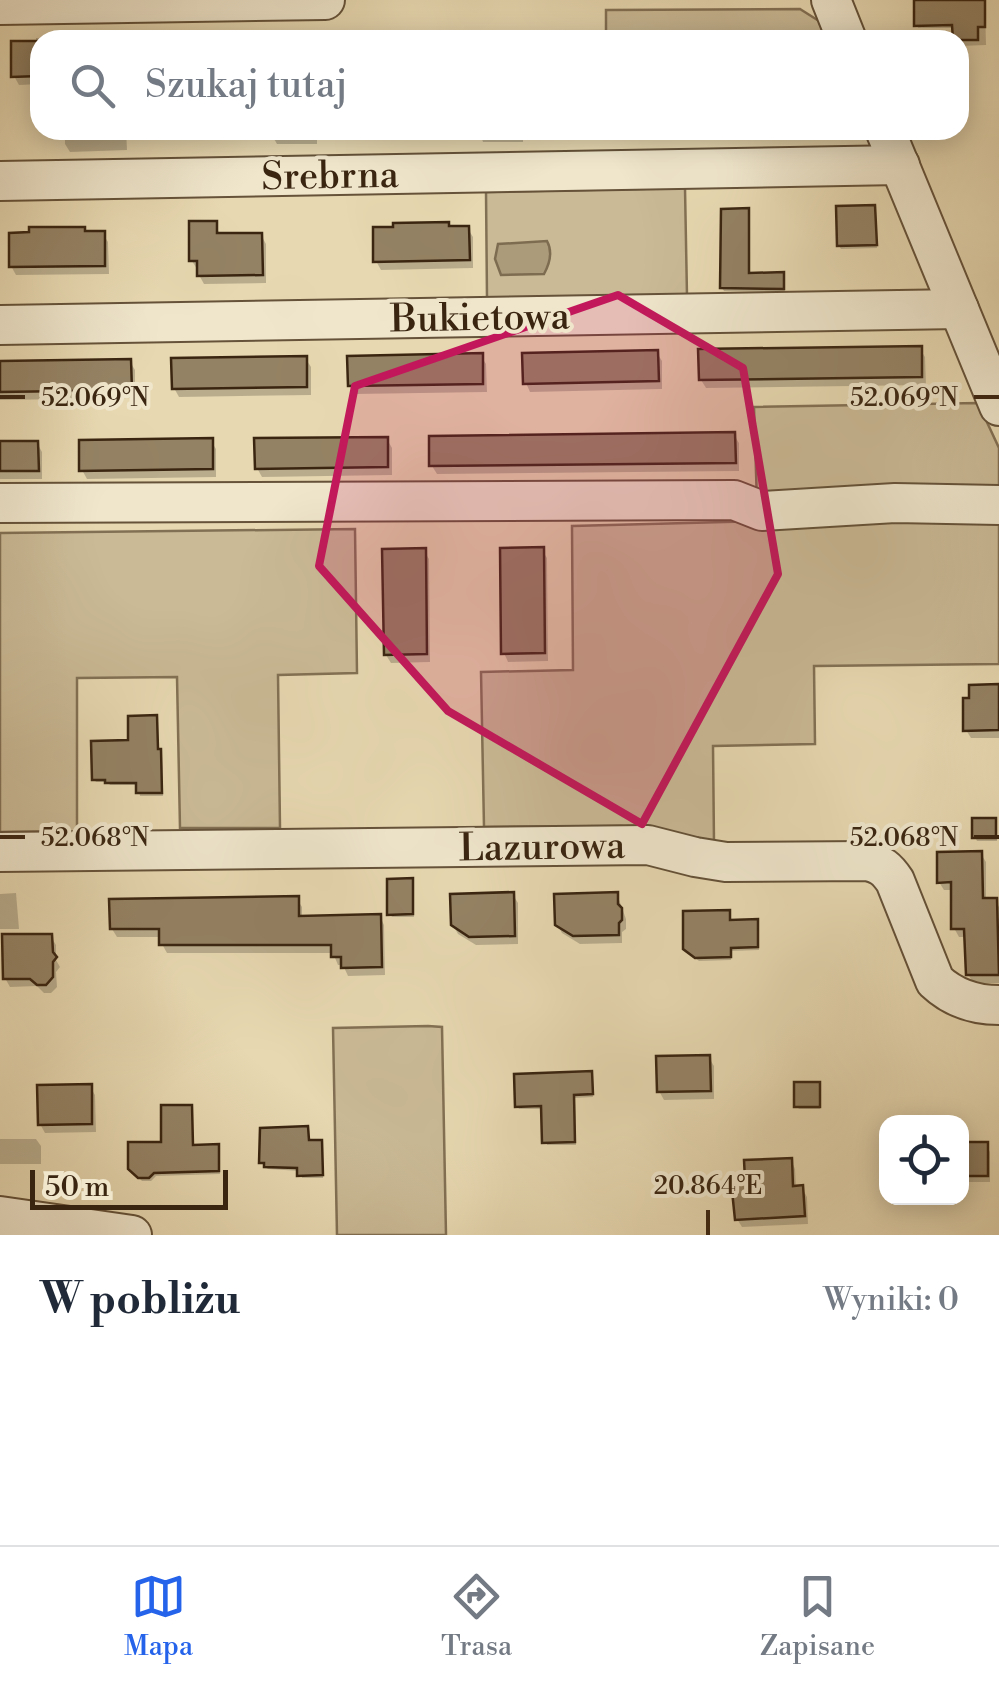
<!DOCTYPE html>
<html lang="pl">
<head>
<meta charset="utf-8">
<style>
	body { margin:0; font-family:"Libre Bodoni",serif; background:#f6f6f7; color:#1f2937 }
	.controls { position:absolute; right:30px; bottom:30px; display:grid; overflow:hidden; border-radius:20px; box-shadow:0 5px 25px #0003 }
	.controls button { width:90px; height:90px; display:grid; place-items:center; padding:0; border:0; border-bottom:2px solid #e0e1e3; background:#fff; color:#1f2937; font:50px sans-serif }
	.scale { position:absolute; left:30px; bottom:25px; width:198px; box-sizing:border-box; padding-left:10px; border:5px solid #3a2511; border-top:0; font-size:28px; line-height:35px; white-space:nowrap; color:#3a2511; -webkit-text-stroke:8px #efe6cc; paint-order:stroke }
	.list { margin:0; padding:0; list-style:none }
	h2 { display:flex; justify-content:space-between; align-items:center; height:130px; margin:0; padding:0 40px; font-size:42px }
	h2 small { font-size:32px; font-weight:400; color:#747a83 }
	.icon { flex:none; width:55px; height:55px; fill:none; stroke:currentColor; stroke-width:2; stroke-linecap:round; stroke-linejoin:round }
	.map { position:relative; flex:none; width:999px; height:1235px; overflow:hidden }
	.search { position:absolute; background:#fff; box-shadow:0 5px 25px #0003; left:30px; right:30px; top:30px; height:110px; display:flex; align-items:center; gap:25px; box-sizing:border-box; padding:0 35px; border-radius:30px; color:#747a83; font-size:38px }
	.sheet { height:310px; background:#fff }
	nav { display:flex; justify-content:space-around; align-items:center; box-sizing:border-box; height:140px; border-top:2px solid #e0e1e3; background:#fff; font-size:28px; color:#747a83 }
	nav a { display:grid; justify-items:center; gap:5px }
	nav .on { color:#2563eb }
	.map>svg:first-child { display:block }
	.green { fill:#caba96; stroke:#827054; stroke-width:2.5 }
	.water { fill:#ac9b7b; stroke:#7e6c51; stroke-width:2.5 }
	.shadow { fill:#0003 }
	.building { fill:#948264; stroke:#3a2511; stroke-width:2.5 }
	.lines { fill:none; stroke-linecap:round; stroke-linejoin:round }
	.minor-casing { stroke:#655239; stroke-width:42 }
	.minor { stroke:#efe6cc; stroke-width:38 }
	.marked { fill:#c2185b; fill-opacity:0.2; stroke:#c2185b; stroke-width:8; stroke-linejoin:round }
	.ticks { fill:none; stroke:#3a2511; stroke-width:4 }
	.labels { text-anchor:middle; stroke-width:8; stroke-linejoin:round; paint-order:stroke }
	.street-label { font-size:38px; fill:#3a2511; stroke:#efe6cc }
	.ticks-label { font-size:25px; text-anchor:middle; fill:#3a2511; stroke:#efe6cc; stroke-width:8; stroke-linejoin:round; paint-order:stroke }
</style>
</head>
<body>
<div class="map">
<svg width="999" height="1235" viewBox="0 0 999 1235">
	<rect width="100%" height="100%" fill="#e7d8b1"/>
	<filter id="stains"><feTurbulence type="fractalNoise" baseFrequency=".002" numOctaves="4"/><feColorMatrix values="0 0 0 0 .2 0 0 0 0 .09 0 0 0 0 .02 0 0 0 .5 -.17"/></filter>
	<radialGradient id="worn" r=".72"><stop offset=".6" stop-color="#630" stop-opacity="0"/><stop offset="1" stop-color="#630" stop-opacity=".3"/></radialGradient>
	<!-- green -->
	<g class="green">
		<polygon points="800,9 819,21 827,40 606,40 606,10"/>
		<polygon points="685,188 687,296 487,298 486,192"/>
		<polygon points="978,403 999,448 999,494 757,504 754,407"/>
		<polygon points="999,515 999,664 814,666 815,744 713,746 714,843 622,826 484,827 481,672 573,670 572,526"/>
		<polygon points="355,529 357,673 278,675 280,828 180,828 177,677 77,678 77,831 0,832 0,533"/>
		<polygon points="428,1026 442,1027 446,1235 337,1235 333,1028"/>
	</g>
	<!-- water -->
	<path class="water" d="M547,241C553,252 550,263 544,274L501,275L495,259L498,244Z"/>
	<!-- shadow -->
	<g class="shadow">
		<polygon points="983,1 985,5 986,45 959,46 959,40 955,40 955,28 918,28 917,25"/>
		<polygon points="542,31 546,40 449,40 449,33"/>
		<polygon points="299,36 301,40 249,40 249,37"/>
		<polygon points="36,38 86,38 87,40 40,40 40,84 19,85 14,76 36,43"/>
		<polygon points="65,130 126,130 127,150 70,152 65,144"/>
		<polygon points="273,130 317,130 317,144 277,144 273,137"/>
		<polygon points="330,130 365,130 365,133"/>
		<polygon points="479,130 523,130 523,142 483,142"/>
		<polygon points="874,208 877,248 841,249 839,246"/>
		<polygon points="747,211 749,214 749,276 782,275 785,292 724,291 722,288"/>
		<polygon points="216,224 220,236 261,235 266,244 266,283 204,284 199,275 199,269 197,269 192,261"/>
		<polygon points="468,229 473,237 473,268 381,270 376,261 396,230"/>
		<polygon points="86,234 103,234 108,242 109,274 16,275 11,266"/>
		<polygon points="920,349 925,357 926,385 706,388 701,380"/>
		<polygon points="657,353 662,361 662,389 530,392 526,383"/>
		<polygon points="481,356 486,364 487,392 355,394 350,386"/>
		<polygon points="306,359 311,367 311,395 179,397 174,388"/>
		<polygon points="130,362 135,370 135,398 0,400 0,363"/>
		<polygon points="734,435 739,443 739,471 437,474 432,466"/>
		<polygon points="387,439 392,448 392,475 262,477 257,468"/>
		<polygon points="211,441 216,449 216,477 87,479 82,470"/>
		<polygon points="0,443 37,443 42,452 42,479 0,479"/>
		<polygon points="542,550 547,558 548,661 508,662 504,653"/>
		<polygon points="424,551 429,559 430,662 391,663 386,655"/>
		<polygon points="999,687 999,738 971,738 966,730"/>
		<polygon points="156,718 158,751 162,755 163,796 140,796 138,785 110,785 108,782 96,782 94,779"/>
		<polygon points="995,820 997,841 977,841 975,837"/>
		<polygon points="981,854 986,862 986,900 995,900 999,907 999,983 973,983 968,974 967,937 959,937 954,928 953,890 944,890 939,882"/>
		<polygon points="411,881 414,917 392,917 390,914"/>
		<polygon points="16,893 19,929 0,929 0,894"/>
		<polygon points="617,894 626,919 626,929 622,932 622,943 580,944 562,933 557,924"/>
		<polygon points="513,895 518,903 518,944 476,945 458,934 453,925"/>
		<polygon points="297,899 302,907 302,918 380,917 384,925 385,975 348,976 343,965 338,965 333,953 167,953 162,944 162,937 117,937 112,929"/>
		<polygon points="729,912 731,922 757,922 759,950 731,951 731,960 699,961 688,952"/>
		<polygon points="51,937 56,945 56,960 60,967 56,972 57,987 51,993 44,993 37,986 10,987 5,978"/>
		<polygon points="709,1058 714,1066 714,1099 664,1100 659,1091"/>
		<polygon points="591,1074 593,1097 575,1098 576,1145 547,1145 544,1109 519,1109 517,1106"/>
		<polygon points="818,1085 820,1109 799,1109 797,1106"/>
		<polygon points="90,1086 95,1095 96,1132 45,1133 40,1124"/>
		<polygon points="190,1107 193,1147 217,1147 220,1174 156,1176 151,1181 142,1181 134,1173 164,1144"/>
		<polygon points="307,1129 309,1143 321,1142 323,1146 323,1178 302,1178 300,1171 268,1169 264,1166 262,1162"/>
		<polygon points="0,1139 36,1139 41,1146 41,1164 0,1164"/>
		<polygon points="986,1144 990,1152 990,1182 962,1182 962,1156 967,1156"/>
		<polygon points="791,1160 795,1169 796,1188 802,1188 807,1197 808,1224 742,1227 737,1219"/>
	</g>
	<!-- building -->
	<g class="building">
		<polygon points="914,0 985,0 985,27 978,27 978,40 953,40 952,25 914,26"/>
		<polygon points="11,41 40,41 40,76 11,77"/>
		<polygon points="875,205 877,245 837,246 836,206"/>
		<polygon points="749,208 749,273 784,272 784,289 720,288 721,209"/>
		<polygon points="189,221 217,221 217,233 262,233 263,275 197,276 197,261 189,261"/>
		<polygon points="449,222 449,226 469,226 470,260 373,262 373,227 393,227 393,223"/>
		<polygon points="29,227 85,227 85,231 105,231 105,266 9,267 9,233 29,232"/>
		<polygon points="922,346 922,377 699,380 698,349"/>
		<polygon points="658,350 659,381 523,384 522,353"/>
		<polygon points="483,353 483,384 348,386 347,356"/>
		<polygon points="307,356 307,387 172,389 171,358"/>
		<polygon points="131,359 132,390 0,392 0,361"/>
		<polygon points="735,432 736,463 429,466 429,436"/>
		<polygon points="388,437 388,467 255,469 254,438"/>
		<polygon points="213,438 213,469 79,471 79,440"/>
		<polygon points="0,441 38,441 39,471 0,471"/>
		<polygon points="544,547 545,653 501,654 500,548"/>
		<polygon points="426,548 427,654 384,655 382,549"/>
		<polygon points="999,684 999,730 963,731 963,698 969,698 969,685"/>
		<polygon points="157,715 158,749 161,749 162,793 136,793 136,783 105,783 105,780 92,780 91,741 128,740 128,716"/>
		<rect x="972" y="818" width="24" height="20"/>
		<polygon points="982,851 983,898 997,898 999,975 966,975 964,929 951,929 951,882 937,883 937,852"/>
		<polygon points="413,878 413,914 387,915 387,879"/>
		<polygon points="514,892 515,936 469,937 451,925 450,894"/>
		<polygon points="618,892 618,904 622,908 622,920 619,923 619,935 573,936 555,925 554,894"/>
		<polygon points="299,896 299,916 381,914 382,967 341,968 341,957 331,957 331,945 159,945 159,929 110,929 109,899"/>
		<polygon points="730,910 730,920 758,919 758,947 731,948 731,957 695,958 683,949 683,911"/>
		<polygon points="2,934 52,934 53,952 57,957 53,962 53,977 46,985 37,985 30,979 3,979"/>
		<polygon points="710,1055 711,1091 657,1092 656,1056"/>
		<polygon points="592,1071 593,1094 574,1095 575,1142 542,1143 541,1106 515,1107 514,1074"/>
		<rect x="794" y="1082" width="26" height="25"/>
		<polygon points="92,1084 92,1124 38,1125 37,1085"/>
		<polygon points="161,1105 192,1105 193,1145 219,1144 219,1171 154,1173 149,1178 138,1178 128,1169 128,1142 161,1142"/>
		<polygon points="308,1126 309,1140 322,1140 323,1175 297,1176 297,1168 264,1167 264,1163 259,1163 260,1128"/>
		<polygon points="964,1142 988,1142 988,1176 965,1176"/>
		<polygon points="792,1158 793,1186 803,1185 805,1216 735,1220 731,1181 745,1180 744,1160"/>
	</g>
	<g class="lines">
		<!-- minor casing -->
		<g class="minor-casing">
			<g id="minor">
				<polyline points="831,0 847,40"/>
				<polyline points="0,5 325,0"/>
				<polyline points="885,130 999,406"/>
				<polyline points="0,181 900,165"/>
				<polyline points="0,325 959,309"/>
				<polyline points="0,503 734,500 762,511 895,503 999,505"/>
				<path d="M0,852L648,845L695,857L726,862L867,861C881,864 887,869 895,881L935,981C953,998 975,1005 999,1005"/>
				<polyline points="0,1216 132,1235"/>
			</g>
		</g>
		<!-- minor -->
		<use href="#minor" class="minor"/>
	</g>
	<!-- marked area -->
	<path class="marked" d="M618,295L743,368L778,574L642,824L448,711L319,566L355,386Z"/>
	<!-- ticks -->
	<path class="ticks" d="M0,397H25M974,397H999M0,837H25M974,837H999M708,1210V1235"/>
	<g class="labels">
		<!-- street labels -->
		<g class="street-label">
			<text transform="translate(330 175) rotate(-1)" y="13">Srebrna</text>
			<text transform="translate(480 317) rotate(-1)" y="13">Bukietowa</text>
			<text transform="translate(542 846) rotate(-1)" y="13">Lazurowa</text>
		</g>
	</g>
	<g class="ticks-label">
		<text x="95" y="406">52.069°N</text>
		<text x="904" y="406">52.069°N</text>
		<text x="95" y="846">52.068°N</text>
		<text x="904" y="846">52.068°N</text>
		<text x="708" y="1194">20.864°E</text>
	</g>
	<rect width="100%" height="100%" filter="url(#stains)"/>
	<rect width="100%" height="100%" fill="url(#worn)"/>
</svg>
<div class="controls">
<button><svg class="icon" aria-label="locate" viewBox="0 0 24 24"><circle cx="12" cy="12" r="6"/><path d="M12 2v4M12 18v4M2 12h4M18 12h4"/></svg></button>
</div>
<div class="scale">50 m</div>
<div class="search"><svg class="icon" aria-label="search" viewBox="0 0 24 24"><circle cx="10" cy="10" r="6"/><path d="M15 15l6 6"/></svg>Szukaj tutaj</div>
</div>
<section class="sheet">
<h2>W pobliżu<small>Wyniki: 0</small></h2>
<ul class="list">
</ul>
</section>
<nav>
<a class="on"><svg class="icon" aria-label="map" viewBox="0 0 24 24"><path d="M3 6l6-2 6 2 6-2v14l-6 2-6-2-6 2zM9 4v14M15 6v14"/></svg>Mapa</a>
<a><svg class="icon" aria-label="directions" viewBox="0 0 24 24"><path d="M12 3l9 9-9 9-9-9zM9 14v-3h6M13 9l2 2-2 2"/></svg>Trasa</a>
<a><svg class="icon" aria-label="saved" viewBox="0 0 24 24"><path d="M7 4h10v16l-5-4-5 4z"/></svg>Zapisane</a>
</nav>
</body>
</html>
